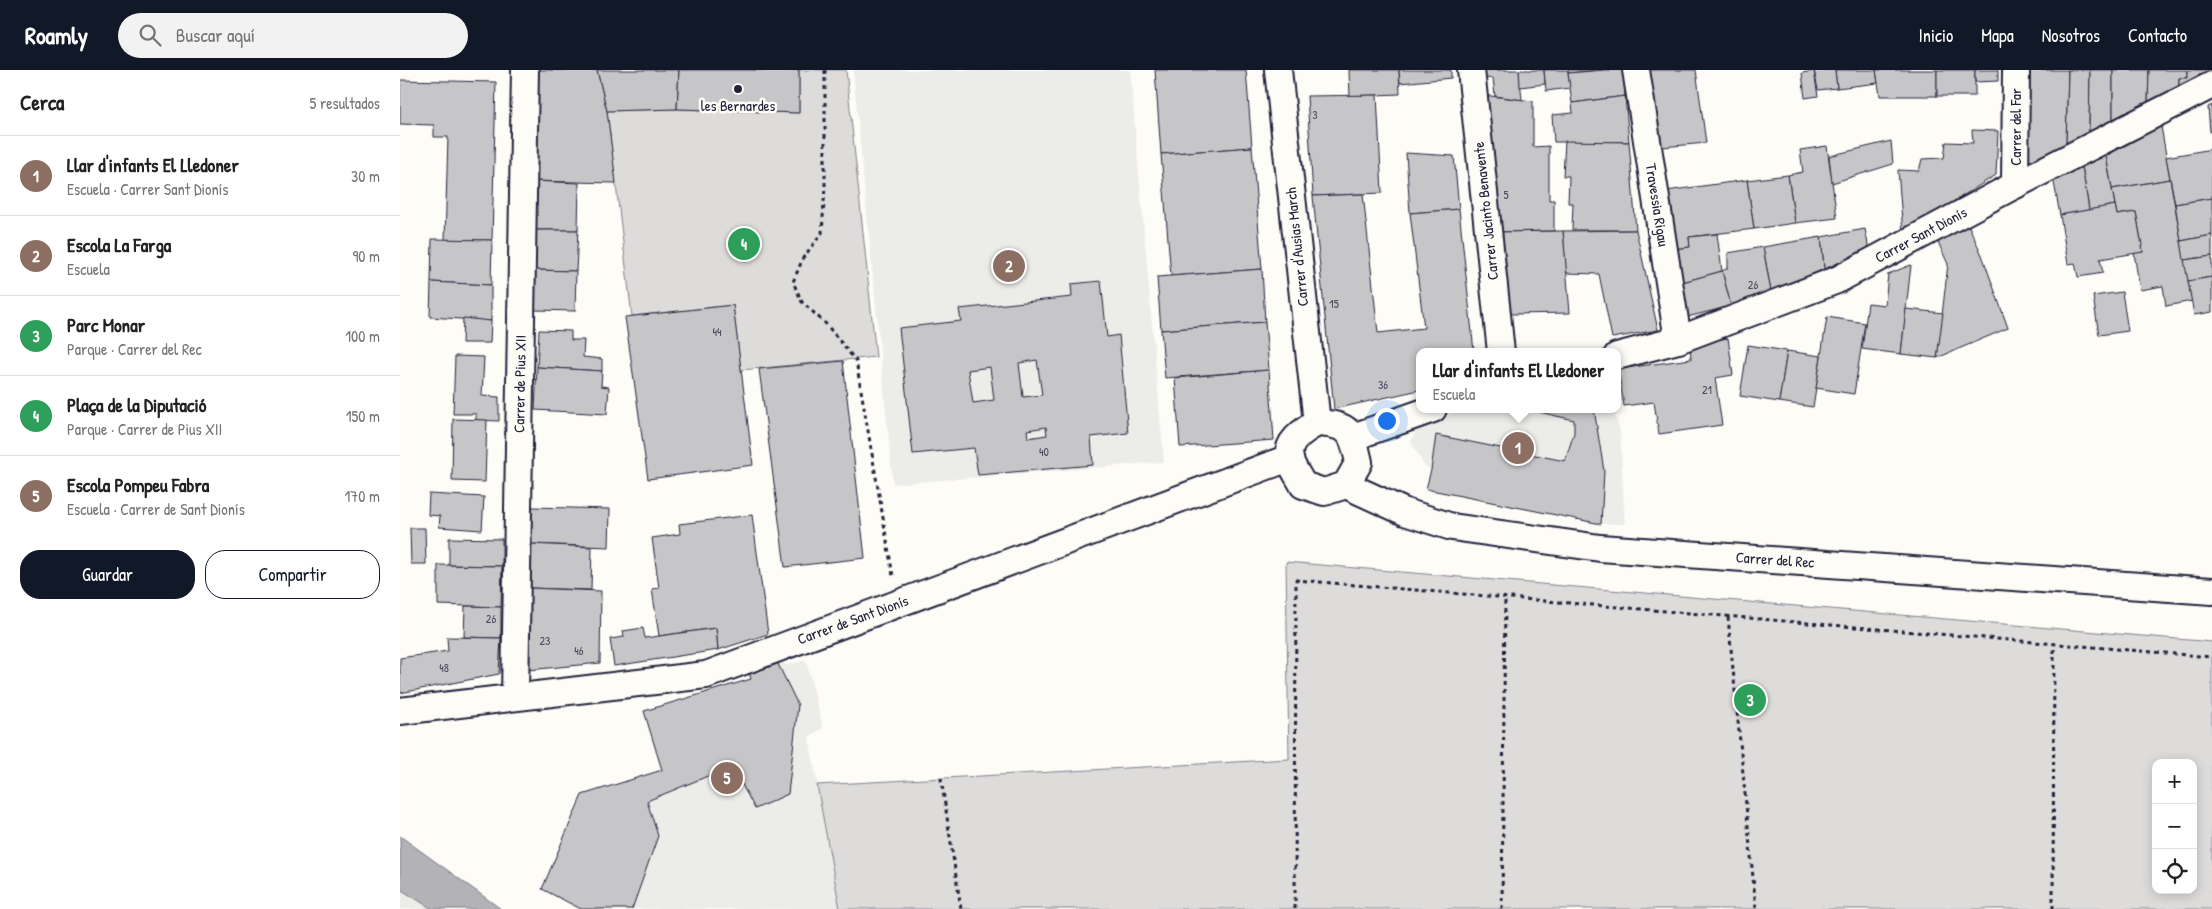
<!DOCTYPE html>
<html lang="es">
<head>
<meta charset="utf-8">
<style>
	body { margin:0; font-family:"Patrick Hand",sans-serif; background:#f2f2f2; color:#222 }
	.controls { position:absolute; right:15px; bottom:15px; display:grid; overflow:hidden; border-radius:10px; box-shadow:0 2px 12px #0003 }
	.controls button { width:45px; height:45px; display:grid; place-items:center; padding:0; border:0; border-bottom:1px solid #e0e0e0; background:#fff; color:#222; font:25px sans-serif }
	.you { position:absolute; left:986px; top:350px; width:18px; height:18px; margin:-12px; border:4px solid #fff; border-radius:50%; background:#1a73e8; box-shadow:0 0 0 8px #1a73e833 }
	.badge { display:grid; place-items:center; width:32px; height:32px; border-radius:50%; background:#111827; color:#fff; font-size:16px; font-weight:700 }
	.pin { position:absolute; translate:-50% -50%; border:2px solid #fff; box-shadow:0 1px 5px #0006 }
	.popup { position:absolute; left:1016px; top:278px; width:205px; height:65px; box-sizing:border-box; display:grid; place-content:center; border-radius:10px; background:#fff; filter:drop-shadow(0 1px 4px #0005); font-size:16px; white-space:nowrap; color:#767676 }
	.popup b { font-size:19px; color:#222 }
	.popup::after { content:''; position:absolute; left:50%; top:100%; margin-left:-10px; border:10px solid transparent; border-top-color:#fff }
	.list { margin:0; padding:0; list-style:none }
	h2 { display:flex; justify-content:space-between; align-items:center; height:65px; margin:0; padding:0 20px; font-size:21px }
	h2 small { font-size:16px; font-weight:400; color:#767676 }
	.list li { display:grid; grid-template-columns:32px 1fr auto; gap:15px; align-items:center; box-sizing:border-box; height:80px; padding:0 20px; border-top:1px solid #e0e0e0 }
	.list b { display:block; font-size:19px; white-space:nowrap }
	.list p { margin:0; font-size:16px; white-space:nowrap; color:#767676 }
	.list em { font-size:16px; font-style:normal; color:#767676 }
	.actions { display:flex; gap:10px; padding:15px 20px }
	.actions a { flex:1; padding:11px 0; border:1px solid #111827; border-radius:20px; text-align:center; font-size:18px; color:#111827 }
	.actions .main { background:#111827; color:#fff }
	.icon { flex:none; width:28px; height:28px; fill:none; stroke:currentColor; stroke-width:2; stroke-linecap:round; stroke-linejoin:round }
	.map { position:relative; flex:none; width:1812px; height:839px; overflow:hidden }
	header { display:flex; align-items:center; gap:30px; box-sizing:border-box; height:70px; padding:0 25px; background:#111827; color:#fff }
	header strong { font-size:24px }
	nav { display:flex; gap:28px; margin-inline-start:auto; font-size:18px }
	.search { width:350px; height:45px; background:#f2f2f2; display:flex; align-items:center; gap:12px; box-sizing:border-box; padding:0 18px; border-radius:28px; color:#767676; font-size:19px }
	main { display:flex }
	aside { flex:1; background:#fff }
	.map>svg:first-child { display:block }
	.built { fill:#ecece9 }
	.green { fill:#dddcdb; stroke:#807f8b; fill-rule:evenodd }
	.water { fill:#b2b2b7; stroke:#787885 }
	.building { fill:#c6c6c8; stroke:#22223b; fill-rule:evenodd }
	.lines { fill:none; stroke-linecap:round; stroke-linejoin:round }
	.street-casing { stroke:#22223b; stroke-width:30 }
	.path { stroke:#22223b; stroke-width:3; stroke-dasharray:4 4; stroke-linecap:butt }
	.street { stroke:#fdfcf7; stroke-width:26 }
	.poi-dot { fill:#22223b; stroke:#fdfcf7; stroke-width:2 }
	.labels { text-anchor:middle; stroke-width:5; stroke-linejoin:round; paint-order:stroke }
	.number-label { font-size:12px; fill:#4b4b5e }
	.poi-label { font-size:15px; fill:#22223b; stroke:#fdfcf7 }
	.street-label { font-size:15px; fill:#22223b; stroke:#fdfcf7 }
</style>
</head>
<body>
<header>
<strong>Roamly</strong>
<div class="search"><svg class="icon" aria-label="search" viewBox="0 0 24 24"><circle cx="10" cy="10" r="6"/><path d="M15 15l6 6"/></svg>Buscar aquí</div>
<nav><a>Inicio</a><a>Mapa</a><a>Nosotros</a><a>Contacto</a></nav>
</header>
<main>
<aside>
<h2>Cerca<small>5 resultados</small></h2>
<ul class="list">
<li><span class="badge" style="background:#8d6e63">1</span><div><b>Llar d'infants El Lledoner</b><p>Escuela · Carrer Sant Dionís</p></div><em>30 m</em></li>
<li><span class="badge" style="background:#8d6e63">2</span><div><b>Escola La Farga</b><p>Escuela</p></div><em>90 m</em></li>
<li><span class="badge" style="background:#2e9e5b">3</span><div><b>Parc Monar</b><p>Parque · Carrer del Rec</p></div><em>100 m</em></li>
<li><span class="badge" style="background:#2e9e5b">4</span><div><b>Plaça de la Diputació</b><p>Parque · Carrer de Pius XII</p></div><em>150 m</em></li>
<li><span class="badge" style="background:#8d6e63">5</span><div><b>Escola Pompeu Fabra</b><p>Escuela · Carrer de Sant Dionís</p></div><em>170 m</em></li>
</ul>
<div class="actions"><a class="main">Guardar</a><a>Compartir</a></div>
</aside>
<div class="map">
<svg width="1812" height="839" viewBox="0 0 1812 839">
	<rect width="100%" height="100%" fill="#fdfcf7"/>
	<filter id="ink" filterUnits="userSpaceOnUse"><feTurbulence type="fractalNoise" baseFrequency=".02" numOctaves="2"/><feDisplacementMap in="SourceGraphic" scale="10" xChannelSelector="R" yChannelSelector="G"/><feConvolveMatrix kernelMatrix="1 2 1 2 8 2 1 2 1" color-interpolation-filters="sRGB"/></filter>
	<g filter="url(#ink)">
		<!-- built -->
		<g class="built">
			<polygon points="453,0 730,0 764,392 493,414"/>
			<polygon points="1063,339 1213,339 1220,361 1225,454 1201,454 1026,419 1031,400 1024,395 1011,372 1017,357"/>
			<polygon points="376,590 387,595 406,590 423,658 409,667 440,839 181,839 142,819 182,725 262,700 244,641 350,609 348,599"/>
			<polygon points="0,819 32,839 0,839"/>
		</g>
		<!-- green -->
		<g class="green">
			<polygon points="399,0 446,0 476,287 341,300 333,235 232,246 207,41 277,39 399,43"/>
			<path d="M886,492L1812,572V839H440L417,715L889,689ZM1756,693H1793V820H1756Z"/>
		</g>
		<!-- water -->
		<polygon class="water" points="0,766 101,839 32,839 0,819"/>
		<!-- building -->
		<g class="building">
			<polygon points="130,0 197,0 207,41 216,113 131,111"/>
			<polygon points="197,0 279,0 277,39 207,41"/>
			<polygon points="279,0 399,0 399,43 277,39"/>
			<polygon points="755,0 846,0 852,77 761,84"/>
			<polygon points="949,0 999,0 1000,24 950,26"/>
			<polygon points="999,0 1051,0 1051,8 1000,13"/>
			<polygon points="1076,0 1119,0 1122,30 1095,26 1093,8 1077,9"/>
			<polygon points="1119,0 1144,0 1145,14 1120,17"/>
			<polygon points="1144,0 1168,0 1170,18 1146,21"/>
			<polygon points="1168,0 1204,0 1168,3"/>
			<polygon points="1204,0 1223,0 1225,26 1172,33 1168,3"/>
			<polygon points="1248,0 1296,0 1306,73 1262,77"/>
			<polygon points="1435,0 1476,0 1478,13 1437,18"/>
			<polygon points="1435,0 1437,18 1418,20 1414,0"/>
			<polygon points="1476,0 1537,0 1537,26 1480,26"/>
			<rect x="1537" y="0" width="38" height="26"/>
			<polygon points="1575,0 1598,0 1598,11 1575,12"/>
			<polygon points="1622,0 1668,0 1666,76 1620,99"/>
			<polygon points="1668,0 1690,0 1689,64 1666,76"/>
			<polygon points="1690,0 1713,0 1713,52 1689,64"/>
			<polygon points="1713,0 1749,0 1748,34 1713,52"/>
			<polygon points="1749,0 1787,0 1787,8 1779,8 1779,20 1748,34"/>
			<polygon points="1787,0 1812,0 1812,3 1779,20 1779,8 1787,8"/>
			<polygon points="1414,1 1418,26 1405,28 1402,3"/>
			<polygon points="0,10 96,12 92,170 45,170 48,67 34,67 34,55 0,54"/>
			<polygon points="977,25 982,123 913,126 907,26"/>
			<polygon points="1082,25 1133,31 1133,77 1149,76 1149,130 1154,130 1154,161 1096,162"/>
			<polygon points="1225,26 1229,72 1154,72 1152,45 1173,43 1172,33"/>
			<polygon points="1812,35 1812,61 1810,62 1808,37"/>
			<polygon points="1761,56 1770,109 1712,119 1706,86"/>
			<polygon points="1572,60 1598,61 1596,105 1503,163 1498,100 1519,101 1522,89 1544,88 1546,72 1573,73"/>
			<polygon points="1165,71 1229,72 1236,160 1172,160 1173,133 1168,133 1169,106 1163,106"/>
			<polygon points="1491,71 1493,94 1432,113 1429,86"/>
			<polygon points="1427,76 1437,148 1395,153 1388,105 1403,102 1400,80"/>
			<polygon points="852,77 862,199 771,206 761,84"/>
			<polygon points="1812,79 1812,128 1775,134 1766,87"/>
			<polygon points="1006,83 1054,86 1059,139 1010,143"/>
			<polygon points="1706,86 1715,135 1689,140 1682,96"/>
			<polygon points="1682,96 1689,140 1660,145 1653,107"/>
			<polygon points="1388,105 1395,153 1354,159 1347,110"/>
			<polygon points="1770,109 1792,231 1766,236 1763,216 1740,220 1734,183 1743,182 1736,142 1717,145 1712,119"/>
			<polygon points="1347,110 1354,159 1289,167 1290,177 1274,179 1266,121"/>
			<polygon points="131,111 179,113 178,160 130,160"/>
			<polygon points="963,124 978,263 1024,258 1010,143 1059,139 1074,282 1019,282 1019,320 934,339 913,126"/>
			<polygon points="1812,128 1812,165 1781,171 1775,134"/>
			<polygon points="1715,135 1717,145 1736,142 1743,182 1700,189 1703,203 1678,207 1675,193 1668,194 1660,145"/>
			<polygon points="1567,152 1582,185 1608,258 1537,288 1548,194 1538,172"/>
			<polygon points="1465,159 1469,179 1424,199 1421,167"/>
			<polygon points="130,160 178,160 176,201 133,200"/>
			<polygon points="1236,160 1258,260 1212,268 1199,204 1166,203 1163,161"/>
			<polygon points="1163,161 1170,243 1110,244 1096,162"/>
			<polygon points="1317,164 1322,201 1283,212 1274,179 1290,177 1289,167"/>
			<polygon points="1812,165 1812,186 1784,190 1781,171"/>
			<polygon points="1421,167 1424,199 1371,222 1363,177"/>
			<polygon points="32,169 92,170 91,215 31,212"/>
			<polygon points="1363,177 1371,222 1331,236 1322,201 1328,198 1328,183"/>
			<polygon points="1812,186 1812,207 1788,211 1784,190"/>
			<polygon points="1511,195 1501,284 1462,279 1468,233 1485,235 1488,204"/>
			<polygon points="862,199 865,252 761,260 757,207"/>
			<polygon points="133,200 176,201 175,241 135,240"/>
			<polygon points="1322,201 1331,236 1287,247 1283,212"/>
			<polygon points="1812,207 1812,242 1794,245 1788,211"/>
			<path d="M701,211L707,267L719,265L728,363L691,367L693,395L578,405L574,378L513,384L499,258L561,251L559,239L672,227L671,214ZM637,290L642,325L623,327L619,293ZM590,297L594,330L573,333L568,300ZM646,357L647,365L628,368L627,360Z"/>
			<polygon points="31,212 91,215 91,251 30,247"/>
			<polygon points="1722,222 1728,261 1699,265 1693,226"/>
			<polygon points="333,235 353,395 248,409 225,247"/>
			<polygon points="1506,239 1543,243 1537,288 1501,284"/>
			<polygon points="1427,247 1465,253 1454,324 1416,318"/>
			<polygon points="63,248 91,251 90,273 62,273"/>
			<polygon points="865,252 869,300 765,308 761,260"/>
			<polygon points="139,260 171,261 171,270 184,270 183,287 202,289 202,301 137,297"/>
			<polygon points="1328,268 1333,305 1315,308 1322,355 1259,364 1254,332 1224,336 1218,299 1291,289 1290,274"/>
			<polygon points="1348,275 1387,281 1379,332 1340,326"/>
			<polygon points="1387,281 1421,286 1413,337 1379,332"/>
			<polygon points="55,286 84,287 82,326 99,327 99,351 76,350 76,344 53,344"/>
			<polygon points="443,291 465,488 385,497 359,299"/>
			<polygon points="137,297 202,301 201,316 209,317 207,344 135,340"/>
			<polygon points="869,300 874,370 780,377 775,308"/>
			<polygon points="1126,339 1194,339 1204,401 1201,454 1026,419 1031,400 1036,365 1165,391 1174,363 1174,350"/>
			<polygon points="53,349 87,350 85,412 52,411"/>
			<polygon points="29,424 84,427 82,460 39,457 40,446 28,445"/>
			<polygon points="132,437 210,439 209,477 131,474"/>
			<polygon points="352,445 368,564 318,580 316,558 259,566 252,519 259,518 252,468 280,464 279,454"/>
			<polygon points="10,458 25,458 26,494 11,494"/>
			<polygon points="49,468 102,469 102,496 49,495"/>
			<polygon points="131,474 192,477 191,520 130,518"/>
			<polygon points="38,495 102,496 101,537 38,535"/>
			<polygon points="130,518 201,521 200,593 128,600"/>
			<polygon points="65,536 101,537 101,568 64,567"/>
			<polygon points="243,558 245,568 316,558 318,580 214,596 210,569 224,567 223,561"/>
			<polygon points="47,567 101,568 99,604 0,623 0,588 48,581"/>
			<polygon points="376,590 398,635 388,724 355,739 332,696 247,731 258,766 232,839 181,839 142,819 182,725 262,700 244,641 351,609 348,599"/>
		</g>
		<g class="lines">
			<!-- street casing -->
			<g class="street-casing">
				<g id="street">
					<polyline points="878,0 917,353"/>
					<polyline points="1071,0 1101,282"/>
					<polyline points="1236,0 1278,270"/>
					<polyline points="1615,115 1616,0"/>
					<polyline points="1217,286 1278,270 1437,210 1615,115 1812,15"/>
					<path d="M917,353C950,355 952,361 959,392L946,415L924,422L903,415C899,407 892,398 890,389C885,372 904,360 917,353Z"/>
					<polyline points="953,367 1033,339"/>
					<polyline points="946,415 1005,442 1052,457 1200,478 1812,521"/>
					<polyline points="115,627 125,0"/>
					<polyline points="0,641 306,605 889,388"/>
				</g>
			</g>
			<!-- path -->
			<g class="path">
				<polyline points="425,0 425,116 422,163 403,188 393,212 402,232 426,254 456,291 493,506"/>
				<polyline points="1328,547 1356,839"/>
				<polyline points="541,708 561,839"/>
				<polyline points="895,839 896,510 1812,587"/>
				<polyline points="1102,839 1105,528"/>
				<polyline points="1653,839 1654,574"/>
			</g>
			<!-- street -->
			<use href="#street" class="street"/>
		</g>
	</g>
	<!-- markers -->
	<circle class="poi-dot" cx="338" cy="19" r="5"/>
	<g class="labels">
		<!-- number labels -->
		<g class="number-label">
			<text x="915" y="49">3</text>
			<text x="1106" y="129">5</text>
			<text x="1353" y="219">26</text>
			<text x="934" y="238">15</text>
			<text x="317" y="266">44</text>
			<text x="983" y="319">36</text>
			<text x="1307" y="324">21</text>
			<text x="644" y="386">40</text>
			<text x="91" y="553">26</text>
			<text x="145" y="575">23</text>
			<text x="179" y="585">46</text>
			<text x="44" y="602">48</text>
		</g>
		<!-- poi labels -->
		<g class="poi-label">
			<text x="338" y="41">les Bernardes</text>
		</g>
		<!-- street labels -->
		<g class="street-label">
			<text transform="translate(1616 57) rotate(-90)" y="5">Carrer del Far</text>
			<text transform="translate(1257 135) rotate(81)" y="5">Travessia Rigau</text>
			<text transform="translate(1086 141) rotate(-96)" y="5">Carrer Jacinto Benavente</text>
			<text transform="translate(1521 165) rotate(-28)" y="5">Carrer Sant Dionís</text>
			<text transform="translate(897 177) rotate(-96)" y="5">Carrer d'Ausias March</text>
			<text transform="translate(120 314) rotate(-89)" y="5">Carrer de Pius XII</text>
			<text transform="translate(1375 490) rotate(4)" y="5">Carrer del Rec</text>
			<text transform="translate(453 550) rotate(-20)" y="5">Carrer de Sant Dionís</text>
		</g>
	</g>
</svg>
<div class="controls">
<button>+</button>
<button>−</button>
<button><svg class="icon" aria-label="locate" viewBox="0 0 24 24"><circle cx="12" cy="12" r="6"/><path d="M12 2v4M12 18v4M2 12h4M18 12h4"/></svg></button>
</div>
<div class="you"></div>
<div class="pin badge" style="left:1118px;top:378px;background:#8d6e63">1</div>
<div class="popup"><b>Llar d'infants El Lledoner</b>Escuela</div>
<div class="pin badge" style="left:609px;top:196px;background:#8d6e63">2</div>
<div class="pin badge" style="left:1350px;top:630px;background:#2e9e5b">3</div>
<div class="pin badge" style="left:344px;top:174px;background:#2e9e5b">4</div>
<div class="pin badge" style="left:327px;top:708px;background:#8d6e63">5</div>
</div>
</main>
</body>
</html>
